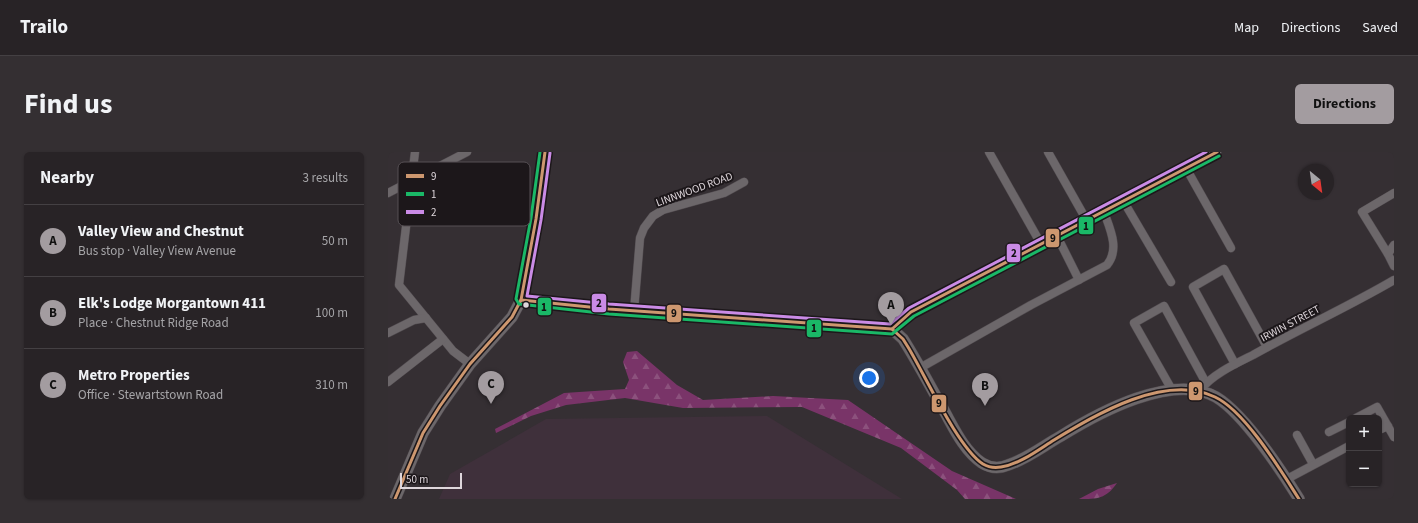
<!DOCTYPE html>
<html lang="en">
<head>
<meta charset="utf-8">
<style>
	body { margin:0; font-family:"Source Sans 3",sans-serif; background:#342f32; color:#f1f3f6 }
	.controls { position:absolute; right:12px; bottom:12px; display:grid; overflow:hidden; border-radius:6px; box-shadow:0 1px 3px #0004 }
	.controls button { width:36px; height:36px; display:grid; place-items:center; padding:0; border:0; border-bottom:1px solid #444043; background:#282326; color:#f1f3f6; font:20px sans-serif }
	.compass { position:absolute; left:910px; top:12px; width:36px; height:36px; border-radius:50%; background:#282326; box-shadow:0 1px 3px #0004; rotate:151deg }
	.scale { position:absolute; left:12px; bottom:10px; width:62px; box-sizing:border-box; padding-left:4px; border:2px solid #ded6db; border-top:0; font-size:11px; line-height:14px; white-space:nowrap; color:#ded6db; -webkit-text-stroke:3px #1c171a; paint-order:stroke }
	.you { position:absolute; left:481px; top:226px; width:14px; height:14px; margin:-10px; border:3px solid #fff; border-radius:50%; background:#1a73e8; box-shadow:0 0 0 6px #1a73e833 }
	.badge { display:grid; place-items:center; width:26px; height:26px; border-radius:50%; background:#a39ca0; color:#111; font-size:13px; font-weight:700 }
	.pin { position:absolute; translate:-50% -33px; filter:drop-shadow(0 1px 2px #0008) }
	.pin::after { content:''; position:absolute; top:21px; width:14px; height:12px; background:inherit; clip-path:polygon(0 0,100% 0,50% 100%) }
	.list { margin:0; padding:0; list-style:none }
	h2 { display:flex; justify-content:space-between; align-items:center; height:52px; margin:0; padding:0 16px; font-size:17px }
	h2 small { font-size:13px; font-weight:400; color:#a5a4a7 }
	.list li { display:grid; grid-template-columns:26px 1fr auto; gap:12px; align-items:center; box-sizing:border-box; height:72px; padding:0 16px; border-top:1px solid #444043 }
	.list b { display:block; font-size:15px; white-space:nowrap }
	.list p { margin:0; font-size:13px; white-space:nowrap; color:#a5a4a7 }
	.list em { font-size:13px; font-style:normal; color:#a5a4a7 }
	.map { position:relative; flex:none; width:1006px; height:347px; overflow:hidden; border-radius:6px }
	header { display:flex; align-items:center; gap:24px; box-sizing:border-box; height:56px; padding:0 20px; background:#282326; border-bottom:1px solid #444043 }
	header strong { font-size:19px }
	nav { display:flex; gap:22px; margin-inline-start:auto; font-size:14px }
	.intro { display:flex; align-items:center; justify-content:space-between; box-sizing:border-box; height:96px; padding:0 24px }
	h1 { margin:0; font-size:28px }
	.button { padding:10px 18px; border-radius:6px; background:#a39ca0; color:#111; font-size:14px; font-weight:700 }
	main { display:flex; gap:24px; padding:0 24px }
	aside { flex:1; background:#282326; border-radius:6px; box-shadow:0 1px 3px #0004 }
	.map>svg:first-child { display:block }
	.built { fill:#3f303b }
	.forest { fill:url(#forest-firs) }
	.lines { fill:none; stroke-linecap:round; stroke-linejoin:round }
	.street-casing { stroke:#534d51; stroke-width:9 }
	.secondary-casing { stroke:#534d51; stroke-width:12 }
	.street { stroke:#6c676a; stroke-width:8 }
	.secondary { stroke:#6c676a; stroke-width:11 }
	.bus-1-casing { stroke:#1c171a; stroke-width:6 }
	.bus-2-casing { stroke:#1c171a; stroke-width:6 }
	.bus-3-casing { stroke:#1c171a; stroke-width:6 }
	.bus-1 { stroke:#cd976f; stroke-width:3 }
	.bus-2 { stroke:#1ab867; stroke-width:3 }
	.bus-3 { stroke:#ca8be6; stroke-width:3 }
	.bus-dot { fill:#ded6db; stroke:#1c171a; stroke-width:1.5 }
	.labels { text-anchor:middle; stroke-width:4; stroke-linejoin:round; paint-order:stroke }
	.street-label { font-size:11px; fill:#ded6db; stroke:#1c171a }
	.key { fill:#1c171a; stroke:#565054; stroke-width:1 }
	.key-label { font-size:11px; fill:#ded6db }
	.line-badge { stroke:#1c171a; stroke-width:1.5 }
	.pale-badge-label { font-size:11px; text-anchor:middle; font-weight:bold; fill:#111 }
</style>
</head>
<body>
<header>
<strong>Trailo</strong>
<nav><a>Map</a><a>Directions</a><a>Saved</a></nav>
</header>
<div class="intro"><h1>Find us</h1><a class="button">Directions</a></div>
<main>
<aside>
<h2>Nearby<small>3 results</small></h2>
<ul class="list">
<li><span class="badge">A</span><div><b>Valley View and Chestnut</b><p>Bus stop · Valley View Avenue</p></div><em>50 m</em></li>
<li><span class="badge">B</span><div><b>Elk's Lodge Morgantown 411</b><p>Place · Chestnut Ridge Road</p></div><em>100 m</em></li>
<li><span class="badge">C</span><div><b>Metro Properties</b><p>Office · Stewartstown Road</p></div><em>310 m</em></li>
</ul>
</aside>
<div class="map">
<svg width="1006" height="347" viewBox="0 0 1006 347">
	<defs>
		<pattern id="forest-firs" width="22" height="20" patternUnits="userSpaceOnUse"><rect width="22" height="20" fill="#793468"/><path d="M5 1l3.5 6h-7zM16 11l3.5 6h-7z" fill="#8c517d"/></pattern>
	</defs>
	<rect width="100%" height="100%" fill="#352f33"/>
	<!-- built -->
	<polygon class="built" points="379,264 514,347 51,347 62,322 158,267"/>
	<!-- forest -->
	<g class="forest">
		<polygon points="249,199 289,233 315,248 385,244 460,248 564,319 628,347 577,347 569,338 513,296 414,255 295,256 237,246 178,253 143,264 108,281 107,277 176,241 237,237 241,228 235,210 239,200"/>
		<path d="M729,331C718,347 709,347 691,347L710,337Z"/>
	</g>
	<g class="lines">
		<!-- street casing -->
		<g class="street-casing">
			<g id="street">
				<polyline points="27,0 11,133 65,199 82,212"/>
				<polyline points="601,0 653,92"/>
				<polyline points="660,0 699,69"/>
				<polyline points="798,16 843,96"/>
				<polyline points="0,41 79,0"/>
				<polyline points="736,50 783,130"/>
				<polyline points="669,84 691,128"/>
				<polyline points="1006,93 1000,102 1006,114"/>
				<polyline points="1000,102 974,60 1006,41"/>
				<polyline points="246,159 252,86 256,76 265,64 275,58 336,41 356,30"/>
				<polyline points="504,177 523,160 545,149 829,0"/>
				<polyline points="0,181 26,168 38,166"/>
				<polyline points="847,212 805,135 836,117 879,195"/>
				<path d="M532,216L643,153L719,113C732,97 722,77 716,60"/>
				<polyline points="0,230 55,187"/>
				<polyline points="784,238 746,171 776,154 818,231"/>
				<path d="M812,238C825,222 847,212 865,203C911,177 960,155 1006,128"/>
				<polyline points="968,266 989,255 1006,285"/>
				<polyline points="991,278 1000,274"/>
				<polyline points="941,280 961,270"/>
				<polyline points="909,283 925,312"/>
				<polyline points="899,327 961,294"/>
			</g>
		</g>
		<!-- secondary casing -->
		<g class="secondary-casing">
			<g id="secondary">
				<path d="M133,148L221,157L504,177L515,187C529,209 541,232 554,255C565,274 575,298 594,311C602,316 611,317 620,313C639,307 655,294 673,284C710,261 785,220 828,245C856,262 893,318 911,347"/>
				<polyline points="7,347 35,281 52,254 82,212 124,165 133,148 148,67 157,0"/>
			</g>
		</g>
		<!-- street -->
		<use href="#street" class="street"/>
		<!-- secondary -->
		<use href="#secondary" class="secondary"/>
		<!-- bus-1 casing -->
		<g class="bus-1-casing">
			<g id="bus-1">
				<path d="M133,148L221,157L504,177L515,187L520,195C537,223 570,296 595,312C600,315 607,316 613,315C632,312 650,298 666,288C709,262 777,221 827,245C857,259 893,319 911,347"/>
				<polyline points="504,177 523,160 829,0"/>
				<polyline points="7,347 35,281 52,254 82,212 124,165 133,148 148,67 157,0"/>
			</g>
		</g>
		<!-- bus-2 casing -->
		<g class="bus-2-casing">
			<polyline id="bus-2" points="152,0 143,66 128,147 131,152 221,162 504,182 526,164 831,4"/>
		</g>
		<!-- bus-3 casing -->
		<g class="bus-3-casing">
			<polyline id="bus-3" points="162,1 153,68 139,144 221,152 502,172 521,156 818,0"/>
		</g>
		<!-- bus-1 -->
		<use href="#bus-1" class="bus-1"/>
		<!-- bus-2 -->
		<use href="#bus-2" class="bus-2"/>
		<!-- bus-3 -->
		<use href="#bus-3" class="bus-3"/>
	</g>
	<!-- markers -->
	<circle class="bus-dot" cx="138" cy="153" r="3.5"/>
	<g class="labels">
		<!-- street labels -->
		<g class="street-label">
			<text transform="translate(306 37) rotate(-20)" y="4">LINNWOOD ROAD</text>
			<text transform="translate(902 171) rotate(-28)" y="4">IRWIN STREET</text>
		</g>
	</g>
	<!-- legend -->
	<rect x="10" y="10" width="132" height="64" rx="6" class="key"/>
	<rect x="18" y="22" width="18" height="4" fill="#cd976f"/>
	<rect x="18" y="40" width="18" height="4" fill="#1ab867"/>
	<rect x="18" y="58" width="18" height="4" fill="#ca8be6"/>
	<g class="key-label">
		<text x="43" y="28">9</text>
		<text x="43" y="46">1</text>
		<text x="43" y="64">2</text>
	</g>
	<g class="line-badge">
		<rect x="690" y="64" width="16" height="19" rx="4" fill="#1ab867"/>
		<rect x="657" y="76" width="15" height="20" rx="4" fill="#cd976f"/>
		<rect x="618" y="91" width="15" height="20" rx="4" fill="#ca8be6"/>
		<rect x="203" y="141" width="16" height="20" rx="4" fill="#ca8be6"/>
		<rect x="149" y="145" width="15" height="19" rx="4" fill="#1ab867"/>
		<rect x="278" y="152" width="16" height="19" rx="4" fill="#cd976f"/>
		<rect x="418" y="167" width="16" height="19" rx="4" fill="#1ab867"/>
		<rect x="800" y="229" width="15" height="20" rx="4" fill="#cd976f"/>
		<rect x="543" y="242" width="16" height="19" rx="4" fill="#cd976f"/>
	</g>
	<g class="pale-badge-label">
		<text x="698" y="78">1</text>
		<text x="665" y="90">9</text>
		<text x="626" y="105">2</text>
		<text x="211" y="155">2</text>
		<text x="156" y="159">1</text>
		<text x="286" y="165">9</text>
		<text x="426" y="180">1</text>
		<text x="808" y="243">9</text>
		<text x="551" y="255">9</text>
	</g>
</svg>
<div class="controls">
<button>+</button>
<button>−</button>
</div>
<svg class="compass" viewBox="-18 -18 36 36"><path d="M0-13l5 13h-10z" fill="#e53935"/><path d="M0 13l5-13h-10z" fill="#a5a4a7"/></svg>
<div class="scale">50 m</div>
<div class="you"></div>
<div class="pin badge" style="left:503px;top:173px">A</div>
<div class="pin badge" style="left:597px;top:254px">B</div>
<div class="pin badge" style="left:103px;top:252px">C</div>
</div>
</main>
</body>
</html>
